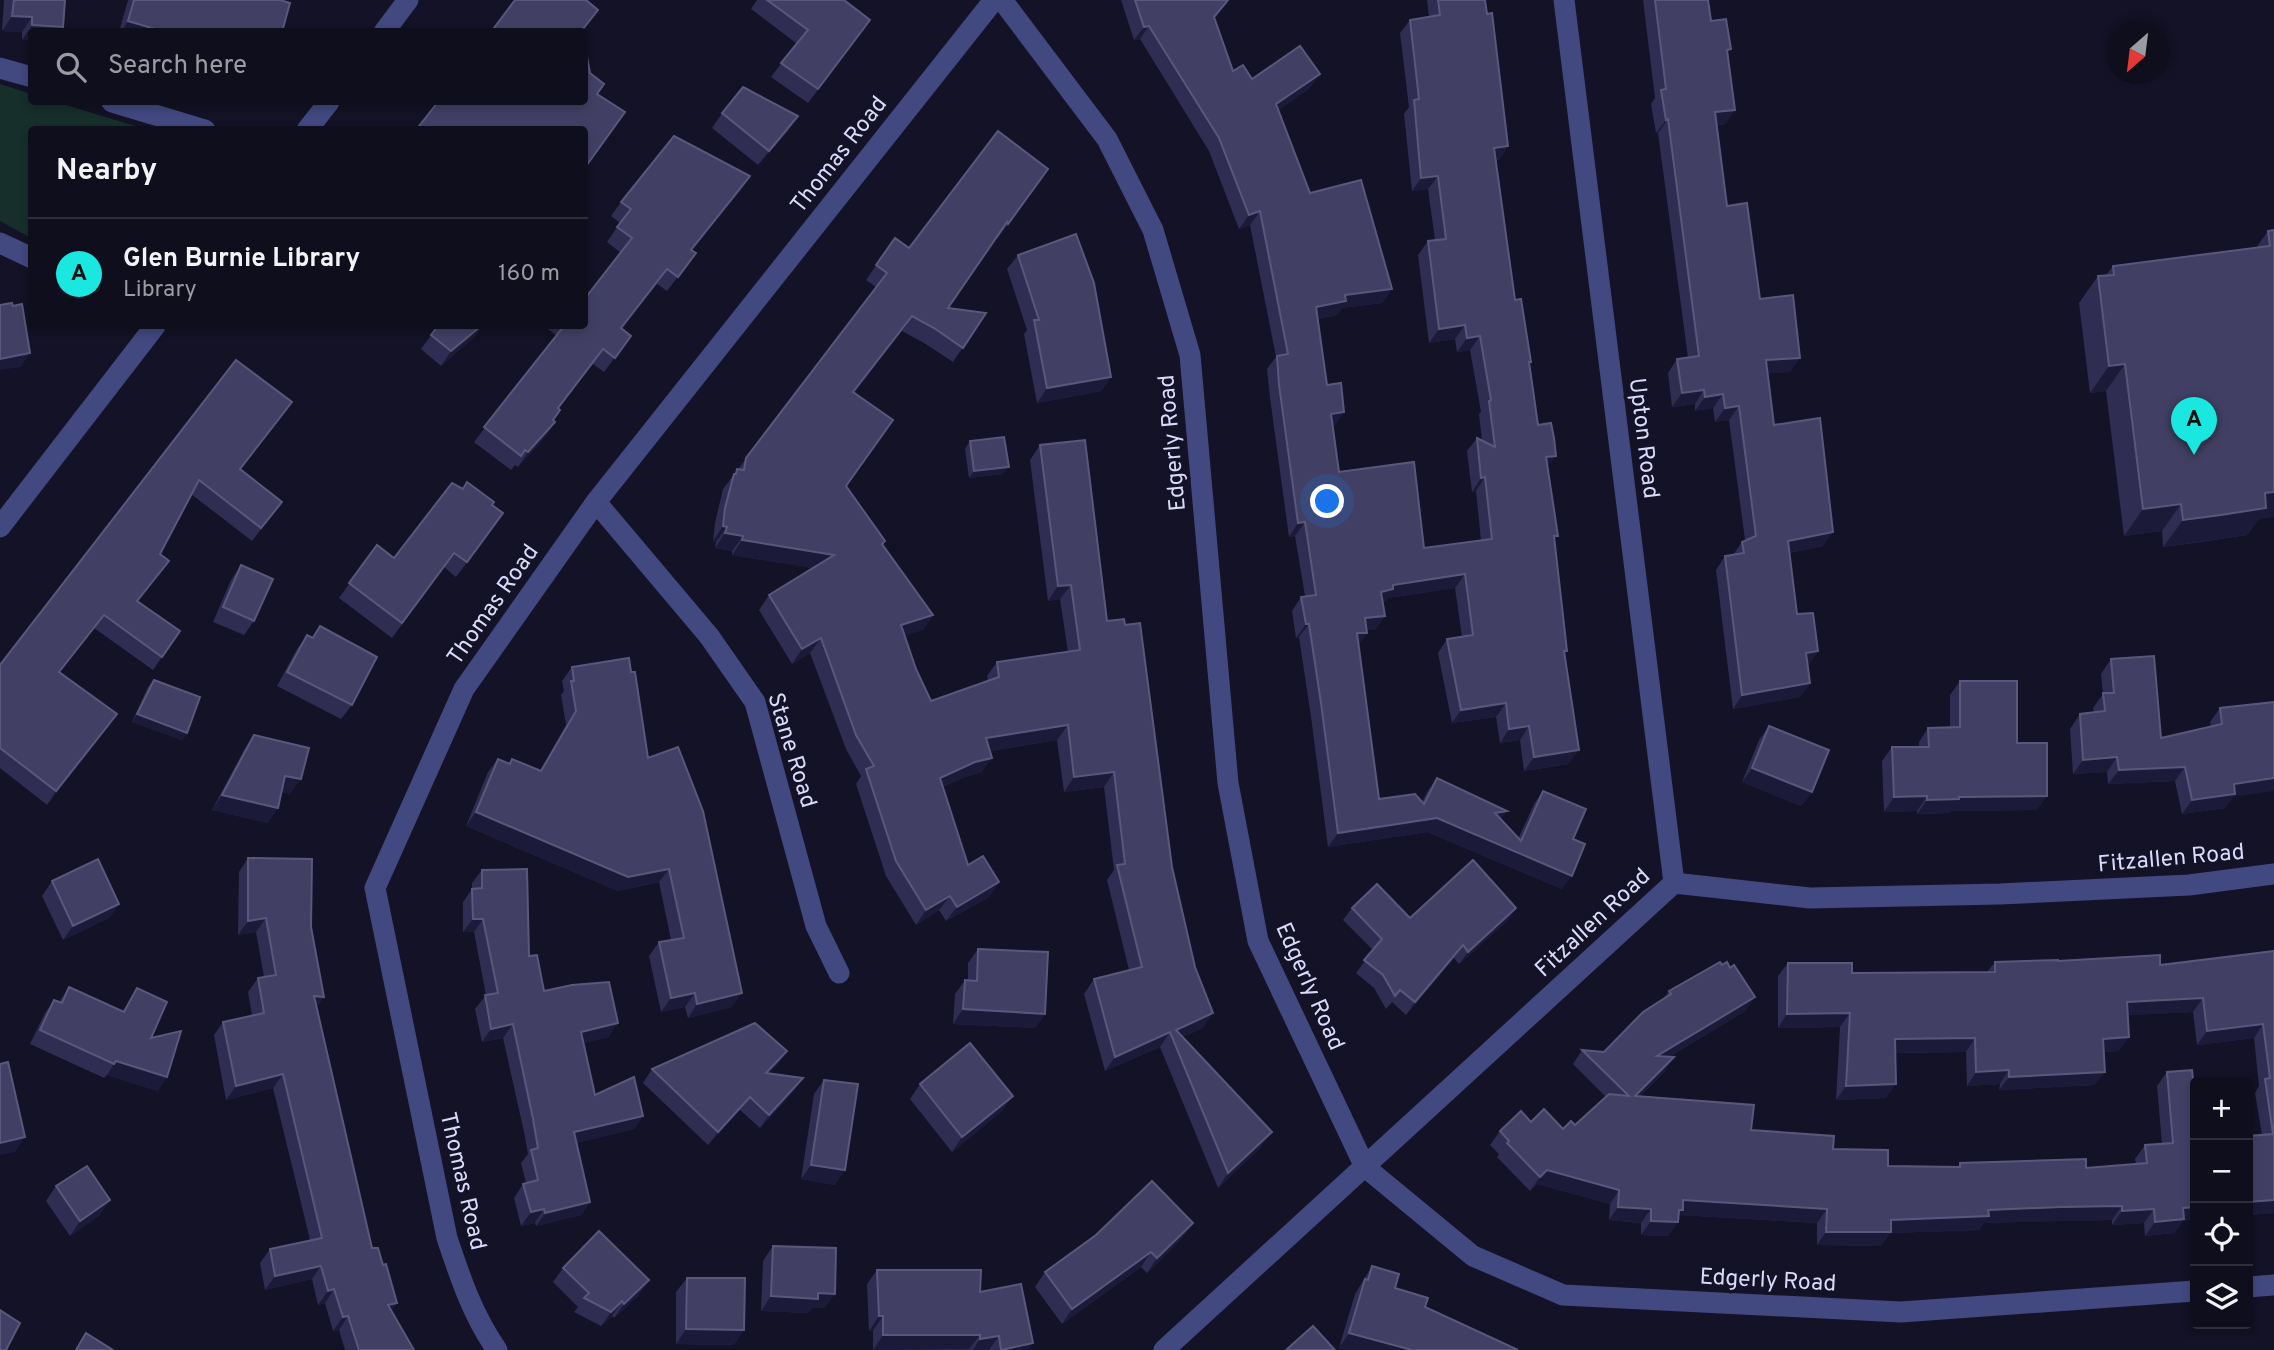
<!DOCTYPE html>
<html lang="en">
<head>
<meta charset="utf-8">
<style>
	body { margin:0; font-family:Overpass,sans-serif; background:#171725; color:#f1f3f6 }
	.controls { position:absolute; right:21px; bottom:21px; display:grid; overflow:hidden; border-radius:7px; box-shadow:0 4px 10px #0003 }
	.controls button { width:63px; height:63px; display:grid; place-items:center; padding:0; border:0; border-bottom:2px solid #2e2e3b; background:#0e0e1c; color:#f1f3f6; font:35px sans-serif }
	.compass { position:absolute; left:2106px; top:21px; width:63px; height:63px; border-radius:50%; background:#0e0e1c; box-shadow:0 4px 10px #0003; rotate:208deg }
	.you { position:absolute; left:1328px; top:502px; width:24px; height:24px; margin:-18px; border:5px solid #fff; border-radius:50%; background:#1a73e8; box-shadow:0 0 0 10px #1a73e833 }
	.badge { display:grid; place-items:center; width:46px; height:46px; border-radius:50%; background:#1ae8e0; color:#111; font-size:23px; font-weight:700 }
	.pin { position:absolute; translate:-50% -58px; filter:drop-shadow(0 2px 4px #0008) }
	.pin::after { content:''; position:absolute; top:37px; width:24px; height:21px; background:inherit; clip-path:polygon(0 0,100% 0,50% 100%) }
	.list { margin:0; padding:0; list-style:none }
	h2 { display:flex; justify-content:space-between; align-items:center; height:91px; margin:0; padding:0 28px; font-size:30px }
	h2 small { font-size:23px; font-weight:400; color:#9b9ca3 }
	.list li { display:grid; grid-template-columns:46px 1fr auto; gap:21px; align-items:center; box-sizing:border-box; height:112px; padding:0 28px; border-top:2px solid #2e2e3b }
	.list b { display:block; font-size:26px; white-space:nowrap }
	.list p { margin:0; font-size:23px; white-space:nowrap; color:#9b9ca3 }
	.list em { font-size:23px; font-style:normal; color:#9b9ca3 }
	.icon { flex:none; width:38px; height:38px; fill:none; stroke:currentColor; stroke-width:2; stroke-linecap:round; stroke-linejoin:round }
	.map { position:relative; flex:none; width:2274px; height:1350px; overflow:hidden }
	.search { position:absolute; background:#0e0e1c; box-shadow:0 4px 10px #0003; left:28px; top:28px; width:560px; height:77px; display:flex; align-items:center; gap:18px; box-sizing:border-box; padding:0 24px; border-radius:7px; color:#9b9ca3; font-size:26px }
	.panel { position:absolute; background:#0e0e1c; box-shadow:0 4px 10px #0003; left:28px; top:126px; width:560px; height:203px; border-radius:7px }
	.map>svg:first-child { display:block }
	.green { fill:#162f2b }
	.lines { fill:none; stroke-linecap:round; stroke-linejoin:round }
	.minor { stroke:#424880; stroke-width:21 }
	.wall { fill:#2f2d52 }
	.shaded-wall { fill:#1c1a39 }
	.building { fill:#414064; stroke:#59587c; stroke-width:2 }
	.labels { text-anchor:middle; stroke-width:7; stroke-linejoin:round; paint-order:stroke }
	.street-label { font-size:23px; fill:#dadbfb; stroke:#131226 }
</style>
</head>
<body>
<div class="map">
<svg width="2274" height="1350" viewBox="0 0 2274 1350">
	<rect width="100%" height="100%" fill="#131226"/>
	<!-- green -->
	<polygon class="green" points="0,84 31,94 32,102 56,102 145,129 32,130 31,238 0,221"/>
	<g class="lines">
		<!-- minor -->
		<g class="minor">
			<polyline points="1002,0 1107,139 1153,230 1190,355 1228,783 1258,941 1365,1167 1473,1256 1563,1295 1901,1312 2195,1291"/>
			<polyline points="1564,0 1674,883"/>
			<polyline points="384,32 408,0"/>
			<polyline points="0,68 32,77"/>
			<polyline points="112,102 205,130"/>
			<polyline points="307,130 329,102"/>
			<polyline points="0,243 32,258"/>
			<polyline points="596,502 709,636 755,702 816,926 839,973"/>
			<polyline points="0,527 155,326"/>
			<polyline points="2248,1287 2274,1285"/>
			<path d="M497,1350C473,1316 460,1277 447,1238L375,888L464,689L596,502L994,0"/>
			<polyline points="1164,1350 1674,883 1810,898 2000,894 2189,885 2274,874"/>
		</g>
	</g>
	<!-- wall -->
	<g class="wall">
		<polygon points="4,0 71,0 65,0 63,27 61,32 32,32 22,40 22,32 2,31"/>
		<polygon points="128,0 280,0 282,32 119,32"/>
		<polygon points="757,0 845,0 844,1 860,34 808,103 771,77 796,43 751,9"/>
		<polygon points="1121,0 1229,0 1214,18 1233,71 1252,79 1310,88 1278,110 1310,193 1392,289 1382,303 1342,308 1337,315 1318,319 1327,385 1335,426 1333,426 1339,472 1424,548 1481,541 1476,491 1472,492 1467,451 1477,438 1482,441 1479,414 1481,412 1470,350 1457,352 1455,339 1429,343 1418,255 1428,241 1435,240 1428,189 1412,191 1404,114 1409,107 1400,33 1410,20 1429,17 1427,0 1485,0 1508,146 1499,160 1496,160 1515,300 1531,362 1529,364 1538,425 1548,468 1565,654 1569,764 1524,771 1520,740 1500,743 1496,717 1452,723 1438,653 1447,639 1462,637 1455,588 1388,598 1383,603 1385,616 1375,630 1366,630 1367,633 1358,645 1379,799 1422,802 1427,792 1437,778 1501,820 1518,839 1534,804 1543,791 1573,839 1562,889 1427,832 1328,847 1311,717 1299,637 1296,638 1292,611 1301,597 1305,596 1295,536 1289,537 1270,398 1267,369 1276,357 1250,225 1239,229 1209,151 1140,39 1134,40"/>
		<polygon points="1643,0 1708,0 1711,21 1728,54 1726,124 1716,125 1727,206 1760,299 1790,372 1767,373 1774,425 1823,546 1789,553 1797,614 1818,651 1808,665 1810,683 1800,697 1733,709 1716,570 1725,556 1733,555 1742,542 1745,540 1729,420 1715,422 1713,408 1695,411 1695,404 1672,407 1668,373 1677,359 1688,358 1658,133 1656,133 1651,104 1655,98"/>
		<polygon points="722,113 798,116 788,131 758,165 712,128"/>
		<polygon points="1048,169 997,239 997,237 948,308 986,313 953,362 924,343 902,331 854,393 846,486 885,541 883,544 933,615 923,630 905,635 916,669 931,701 988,681 987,676 997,662 1068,652 1060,599 1048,601 1030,460 1040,445 1107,621 1172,867 1203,1028 1182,1037 1261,1147 1218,1188 1160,1047 1105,1071 1084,994 1094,979 1129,970 1107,880 1114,870 1104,787 1064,792 1057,740 990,751 982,772 965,777 942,787 968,865 999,882 989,897 946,921 939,910 916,925 886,876 856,784 861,776 846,749 810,653 792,664 759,610 769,595 813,568 732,555 732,551 715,548 716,542 713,541 715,523 723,489 876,287 866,280 895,238 909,248"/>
		<polygon points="750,176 740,191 692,250 696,253 667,291 657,284 622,329 631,336 604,372 593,364 558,409 553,421 555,422 545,437 518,467 515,465 511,470 474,442 556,335 545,327 546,326 584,326 586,297 621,253 607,242 620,223 611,216 621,202"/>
		<polygon points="2274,230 2259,519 2247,535 2201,542 2163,547 2162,531 2124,536 2106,391 2090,393 2079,303 2098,276 2106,275 2113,266 2256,248 2268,231"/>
		<polygon points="1018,255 1111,377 1101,391 1037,403 1024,334 1027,330 1007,269"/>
		<polygon points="438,326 483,326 475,336 441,366 421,349"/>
		<polygon points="236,360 292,402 240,470 282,502 252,541 191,494 160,554 169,561 138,602 180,631 153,670 94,628 59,673 108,727 47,805 0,768 0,665"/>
		<polygon points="970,441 1003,474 969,478 965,449"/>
		<polygon points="492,505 493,528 456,577 444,567 392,638 339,598 377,545 394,558"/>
		<polygon points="241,565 254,621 244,635 213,622 231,580"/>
		<polygon points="320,626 352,705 341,719 277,686 297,649 307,635 312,637"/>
		<polygon points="2111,659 2161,738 2211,726 2210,722 2220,708 2233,797 2225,808 2182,814 2175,781 2108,784 2107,772 2073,774 2070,729 2080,714 2094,713 2093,708 2103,694 2101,674"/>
		<polygon points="572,667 631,672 648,758 732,1007 688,1018 685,1007 661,1012 649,956 659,942 671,940 659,882 618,891 466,826 488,772 498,759 509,763 512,759 540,771 566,725 561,695 564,691 562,681"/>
		<polygon points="154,680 187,733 182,740 132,722 148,687"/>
		<polygon points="1960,681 2017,743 2037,810 1951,811 1949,813 1917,814 1917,811 1884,812 1882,761 1892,747 1919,747 1919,742 1928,728 1950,727 1950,695"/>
		<polygon points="1769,726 1812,792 1801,806 1742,782 1759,740"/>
		<polygon points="254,735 290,794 282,792 268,823 212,810 244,750"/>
		<polygon points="248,858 311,927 317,1007 372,1248 383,1265 397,1303 391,1311 414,1350 345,1350 339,1330 333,1331 325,1303 318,1305 312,1279 265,1290 260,1263 270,1249 310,1240 273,1088 226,1100 214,1035 223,1022 252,1015 248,992 258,978 264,977 256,932 238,935 239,872"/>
		<polygon points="482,870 529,956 544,991 609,1037 583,1043 595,1095 643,1116 634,1129 576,1143 590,1202 581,1215 536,1226 535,1223 521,1226 514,1198 523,1184 526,1183 521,1163 528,1154 524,1132 503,1038 482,1042 475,1009 486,995 474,932 463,932 463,902 472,889 472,883"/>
		<polygon points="52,881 119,904 109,918 63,940 42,896"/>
		<polygon points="1352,908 1410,918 1516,908 1508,920 1459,964 1454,958 1406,1015 1392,1002 1386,1009 1374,988 1356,973 1373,950 1343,920"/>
		<polygon points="978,949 1045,1014 1035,1028 953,1024 955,994 965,980 968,980 968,963"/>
		<polygon points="2274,951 2274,1213 2248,1215 2262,1135 2255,1093 2259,1086 2254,1038 2197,1045 2193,1012 2127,1015 2119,1051 2103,1052 2095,1085 1999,1090 2000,1084 1967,1086 1966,1052 1896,1053 1886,1098 1836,1100 1840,1027 1778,1028 1778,976 1788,963 1852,973 1987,972 1995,962 2058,961 2160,965"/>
		<polygon points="69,987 122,1012 137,988 151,1038 158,1091 107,1075 104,1078 30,1044 45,1013 54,1000 59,1002"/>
		<polygon points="1669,991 1745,1011 1669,1057 1665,1071 1639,1097 1751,1130 1833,1149 1888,1166 1958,1167 1960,1163 2086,1168 2136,1164 2135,1159 2145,1145 2162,1144 2157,1086 2167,1072 2183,1221 2174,1233 2145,1236 2144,1223 2112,1225 2112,1220 2050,1221 1984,1223 1979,1230 1890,1233 1881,1246 1817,1245 1817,1223 1679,1215 1678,1222 1668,1236 1641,1235 1641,1223 1609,1220 1610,1204 1537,1184 1530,1191 1497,1157 1499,1154 1490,1145 1500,1131 1531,1122 1563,1129 1575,1125 1606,1097 1573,1064 1582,1050 1604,1052 1663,999"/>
		<polygon points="787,1051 778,1064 769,1073 794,1091 760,1128 740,1110 708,1145 643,1083 652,1069"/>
		<polygon points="824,1080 835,1185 801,1179 814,1094"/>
		<polygon points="920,1084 1003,1110 952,1152 910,1099"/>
		<polygon points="56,1186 100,1215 70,1236 46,1201"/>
		<polygon points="1193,1223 1183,1237 1147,1273 1141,1267 1062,1324 1035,1287 1045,1272"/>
		<polygon points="773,1246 825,1308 812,1308 808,1313 761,1311 763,1261"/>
		<polygon points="1372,1266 1395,1288 1425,1307 1518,1350 1347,1350 1339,1348 1355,1294"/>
		<polygon points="563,1268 639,1295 614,1318 612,1316 601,1326 574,1312 578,1307 553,1282"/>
		<polygon points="877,1270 980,1292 1028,1350 873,1350 873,1331 869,1331 867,1284"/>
		<polygon points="687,1278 734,1345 676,1344 676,1292"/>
	</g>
	<!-- shaded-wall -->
	<g class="shaded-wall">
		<polygon points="12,16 32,17 22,32 2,31"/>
		<polygon points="128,21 165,32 121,32"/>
		<polygon points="32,25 63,27 61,32 32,32 32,40 22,40"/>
		<polygon points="1149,26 1140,39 1134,40 1144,27"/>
		<polygon points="1320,74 1310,88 1266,118 1276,104"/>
		<polygon points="1735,110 1726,124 1705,126 1715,112"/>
		<polygon points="798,116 788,131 758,165 769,151"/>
		<polygon points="1668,119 1658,133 1656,133 1666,120"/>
		<polygon points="1508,146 1499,160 1485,162 1494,148"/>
		<polygon points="750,176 740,191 681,264 691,250"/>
		<polygon points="1438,176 1428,189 1412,191 1421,178"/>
		<polygon points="1260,211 1250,225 1239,229 1249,215"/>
		<polygon points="667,269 657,284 611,343 621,328"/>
		<polygon points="1392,289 1382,303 1342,308 1337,315 1307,321 1316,307 1345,295"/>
		<polygon points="912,316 902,331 843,407 853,392"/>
		<polygon points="1465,325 1455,339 1429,343 1439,329"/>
		<polygon points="481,326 483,326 475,336 441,366 451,351"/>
		<polygon points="1480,336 1470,350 1457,352 1467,338"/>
		<polygon points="30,353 21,367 0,370 0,359"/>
		<polygon points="1800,358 1790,372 1756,374 1766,360"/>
		<polygon points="2125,364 2106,391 2090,393 2109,366"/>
		<polygon points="1111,377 1101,391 1037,403 1047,388"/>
		<polygon points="1704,390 1695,404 1672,407 1682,393"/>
		<polygon points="1723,394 1713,408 1695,411 1705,397"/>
		<polygon points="292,402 283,415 230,482 240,469"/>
		<polygon points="1739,406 1729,420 1715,422 1725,408"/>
		<polygon points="1344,412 1335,426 1321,427 1331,414"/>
		<polygon points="555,422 545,437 518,467 528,452"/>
		<polygon points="1556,456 1546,469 1546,457"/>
		<polygon points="1009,467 1003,474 969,478 974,471"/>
		<polygon points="1485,477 1476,491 1472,492 1481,478"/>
		<polygon points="2274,492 2274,517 2259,519 2247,535 2163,547 2183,520 2265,493"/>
		<polygon points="2181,504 2162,531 2124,536 2143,509"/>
		<polygon points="1305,522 1295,536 1289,537 1298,523"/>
		<polygon points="723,526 727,527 716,542 713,541"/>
		<polygon points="1833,532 1823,546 1778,555 1788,541"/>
		<polygon points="725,533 743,536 732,551 715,548"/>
		<polygon points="742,540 834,555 824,570 732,555"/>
		<polygon points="169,561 160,574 128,614 137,601"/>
		<polygon points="1465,574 1455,588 1388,598 1384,603 1371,605 1381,592 1393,585"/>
		<polygon points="1071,585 1060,599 1048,601 1058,586"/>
		<polygon points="933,615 923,630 891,640 901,625"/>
		<polygon points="1385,616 1375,630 1355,631 1365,618"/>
		<polygon points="1306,624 1309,624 1299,637 1296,638"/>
		<polygon points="1357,633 1367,633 1357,646"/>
		<polygon points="821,638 810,653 792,664 802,649"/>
		<polygon points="1818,651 1808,665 1796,667 1806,653"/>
		<polygon points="1810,683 1800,697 1733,709 1742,695"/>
		<polygon points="1506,703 1496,717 1452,723 1461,710"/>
		<polygon points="117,714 108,727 47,805 56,791"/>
		<polygon points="137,714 187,733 182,740 132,722"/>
		<polygon points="1068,725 1057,740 976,753 986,738"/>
		<polygon points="1529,726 1520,740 1500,743 1509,729"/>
		<polygon points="1579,750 1569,764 1524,771 1534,757"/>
		<polygon points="2117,757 2107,772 2073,774 2083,760"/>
		<polygon points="992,758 982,772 965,777 929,792 940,778 975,762"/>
		<polygon points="2185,767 2175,781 2108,784 2119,770"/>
		<polygon points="1752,768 1812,792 1801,806 1742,782"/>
		<polygon points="1114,772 1104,787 1064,792 1074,777"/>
		<polygon points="285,776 301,779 290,794 275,790"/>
		<polygon points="2274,778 2274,791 2233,797 2225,808 2182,814 2192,800 2234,784"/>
		<polygon points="222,795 278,808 268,823 212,810"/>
		<polygon points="1927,796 1917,811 1884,812 1894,797"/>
		<polygon points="2047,796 2037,810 1951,811 1949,813 1917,814 1927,800 1959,797"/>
		<polygon points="1507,811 1497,825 1495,813"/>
		<polygon points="476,812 669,869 659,882 618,891 466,826"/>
		<polygon points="1437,818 1572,876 1562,889 1427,832 1328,847 1338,833"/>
		<polygon points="999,882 989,897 946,921 957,907"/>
		<polygon points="950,896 939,910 916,925 926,910"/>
		<polygon points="119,904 109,918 63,940 73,926"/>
		<polygon points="1516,908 1508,920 1459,964 1468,952"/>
		<polygon points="266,918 256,932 238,935 248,921"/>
		<polygon points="473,919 483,919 474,932 463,932"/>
		<polygon points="1463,945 1454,958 1406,1015 1415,1002"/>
		<polygon points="695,993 685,1007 661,1012 671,998"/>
		<polygon points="742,993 732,1007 688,1018 697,1004"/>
		<polygon points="314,996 324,997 315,1010"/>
		<polygon points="1755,997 1745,1011 1647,1070 1657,1056"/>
		<polygon points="2203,998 2193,1012 2117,1016 2127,1002"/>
		<polygon points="963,1009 1045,1014 1035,1028 953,1024"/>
		<polygon points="1213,1013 1203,1028 1174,1040 1176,1030"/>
		<polygon points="1850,1013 1840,1027 1778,1028 1787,1014"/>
		<polygon points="618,1023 609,1037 571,1046 581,1032"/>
		<polygon points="513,1024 503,1038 482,1042 491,1029"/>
		<polygon points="2263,1024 2254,1038 2197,1045 2207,1031"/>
		<polygon points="1170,1032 1160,1047 1105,1071 1115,1057"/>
		<polygon points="2129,1037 2119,1051 2093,1053 2103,1039"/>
		<polygon points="1975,1038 1966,1052 1886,1053 1895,1039"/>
		<polygon points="787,1051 778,1064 757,1086 766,1073"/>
		<polygon points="1674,1057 1665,1071 1625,1110 1635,1096"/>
		<polygon points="116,1061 167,1077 158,1091 107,1075"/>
		<polygon points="2009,1070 2000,1084 1967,1086 1976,1072"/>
		<polygon points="2105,1072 2095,1085 1999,1090 2009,1077"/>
		<polygon points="283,1074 273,1088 226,1100 236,1086"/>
		<polygon points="803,1078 794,1091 760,1128 769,1115"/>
		<polygon points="1896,1084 1886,1098 1836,1100 1846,1086"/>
		<polygon points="1013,1096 1003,1110 952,1152 962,1137"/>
		<polygon points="750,1097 740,1110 708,1145 718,1132"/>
		<polygon points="643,1116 634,1129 564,1146 574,1132"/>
		<polygon points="1272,1132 1261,1147 1218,1188 1228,1173"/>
		<polygon points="25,1137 15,1152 0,1155 0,1143"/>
		<polygon points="811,1165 845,1170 835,1185 801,1179"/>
		<polygon points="1547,1170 1619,1190 1610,1204 1537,1184 1530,1191 1540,1177"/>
		<polygon points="110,1200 100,1215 70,1236 80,1221"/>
		<polygon points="1683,1200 1827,1209 1817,1223 1679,1215 1674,1222 1678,1222 1668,1236 1641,1235 1651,1221"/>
		<polygon points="2274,1200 2274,1213 2248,1215 2248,1202"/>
		<polygon points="590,1202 581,1215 536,1226 545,1213"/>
		<polygon points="2122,1206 2112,1220 1984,1223 1979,1230 1890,1233 1881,1246 1817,1245 1826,1232 1891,1220 1988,1210"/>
		<polygon points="1618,1207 1651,1209 1641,1223 1609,1220"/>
		<polygon points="2195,1207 2195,1220 2183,1221 2174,1233 2145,1236 2155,1222 2183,1208"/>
		<polygon points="544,1209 535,1223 521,1226 531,1212"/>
		<polygon points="2154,1209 2144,1223 2112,1225 2122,1211"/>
		<polygon points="1193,1223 1183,1237 1147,1273 1157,1258"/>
		<polygon points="1151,1252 1141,1267 1062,1324 1072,1309"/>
		<polygon points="321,1266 312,1279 265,1290 275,1276"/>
		<polygon points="649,1280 639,1295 614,1318 624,1304"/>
		<polygon points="334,1289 325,1303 318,1305 328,1291"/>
		<polygon points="818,1293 835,1294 825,1308 812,1308 808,1313 761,1311 771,1296"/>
		<polygon points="622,1301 612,1316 601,1326 611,1312"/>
		<polygon points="397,1303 388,1317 388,1305"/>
		<polygon points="348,1316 339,1330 333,1331 343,1317"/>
		<polygon points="879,1316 883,1316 873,1331 869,1331"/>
		<polygon points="686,1329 744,1330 734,1345 676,1344"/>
		<polygon points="1349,1333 1412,1350 1347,1350 1339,1348"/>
		<polygon points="883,1335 980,1335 969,1349 873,1350"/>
		<polygon points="999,1336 989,1350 973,1350 980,1339"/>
		<polygon points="1033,1343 1028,1350 1001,1350"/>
	</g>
	<!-- building -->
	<g class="building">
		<polygon points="14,0 65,0 63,27 32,25 32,17 12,16"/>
		<polygon points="134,0 280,0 290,3 282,32 165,32 128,21"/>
		<polygon points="515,0 586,0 598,10 583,29 583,32 491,32"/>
		<polygon points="767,0 844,0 870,20 818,89 781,63 808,30"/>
		<polygon points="1135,0 1228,0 1214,17 1233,71 1243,65 1252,79 1300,46 1320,74 1276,104 1310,193 1361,180 1392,289 1345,295 1346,301 1316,307 1327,385 1341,383 1344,412 1331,414 1339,472 1414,462 1424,548 1492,539 1485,477 1481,478 1477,438 1495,447 1489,401 1491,400 1480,336 1467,338 1465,325 1439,329 1428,241 1446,239 1438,176 1421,178 1414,100 1419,99 1410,20 1440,15 1438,0 1485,0 1487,14 1492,13 1508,146 1494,148 1515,300 1521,299 1531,362 1529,362 1538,425 1551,423 1554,438 1556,456 1546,457 1558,536 1554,536 1567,651 1564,651 1579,750 1534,757 1529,726 1509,729 1506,703 1461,710 1447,639 1473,635 1465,574 1393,585 1393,589 1381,592 1385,616 1365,618 1367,633 1357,633 1379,799 1415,794 1424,804 1437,778 1507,811 1495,813 1521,841 1543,791 1586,809 1573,839 1585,844 1572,876 1437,818 1338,833 1321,703 1309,624 1306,624 1301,597 1316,595 1305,522 1298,523 1279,385 1277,356 1288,354 1260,211 1249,215 1219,138 1149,26 1144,27"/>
		<polygon points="1655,0 1708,0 1711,21 1726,19 1731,49 1727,50 1735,110 1715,112 1727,206 1747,203 1760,299 1793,295 1800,358 1766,360 1774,425 1820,418 1833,532 1788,541 1797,614 1813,613 1818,651 1806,653 1810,683 1742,695 1725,556 1744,553 1742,542 1756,536 1739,406 1725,408 1723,394 1705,397 1704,390 1682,393 1677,359 1699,356 1668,119 1666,120 1661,90 1666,89"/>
		<polygon points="584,40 590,73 604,84 597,94 625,112 584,169 584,130 416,130 438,102 584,102"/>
		<polygon points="743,87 798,116 769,151 722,113"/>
		<polygon points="998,131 1048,169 1008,224 1007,222 948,308 986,313 963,348 934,328 912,316 853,392 893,420 846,486 885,541 882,544 933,615 901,625 916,669 931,701 999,677 997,662 1080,650 1071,585 1058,586 1040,445 1085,440 1107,621 1124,619 1125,625 1140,623 1172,867 1195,967 1213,1013 1176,1030 1272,1132 1228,1173 1170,1032 1115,1057 1094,979 1142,967 1117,865 1125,864 1114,772 1074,777 1068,725 986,738 992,758 975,762 940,778 968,865 983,856 999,882 957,907 950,896 926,910 896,861 866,769 874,766 856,735 821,638 802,649 769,595 834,555 742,540 743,536 725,533 727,527 723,526 725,508 734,474 736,474 737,469 744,470 746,458 887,273 876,265 895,238 909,248"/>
		<polygon points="674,136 750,176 691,250 696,253 678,277 667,269 621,328 631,336 615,358 603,349 558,408 560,410 553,420 555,422 528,452 525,450 521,456 484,427 564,326 584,326 584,296 586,297 632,238 617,227 631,209 621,202"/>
		<polygon points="2274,230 2274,492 2265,493 2266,508 2221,515 2183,520 2181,504 2143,509 2125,364 2109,366 2098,276 2114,275 2113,266 2270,246 2268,231"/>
		<polygon points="1076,234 1094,283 1111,377 1047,388 1034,320 1039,320 1018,255"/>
		<polygon points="12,303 13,306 22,304 30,353 0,359 0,305"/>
		<polygon points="438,326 481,326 451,351 431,335"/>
		<polygon points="236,360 292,402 240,469 282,502 261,528 199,480 160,554 169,561 137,601 180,631 162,657 104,615 59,672 117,714 56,791 0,748 0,665"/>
		<polygon points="1004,437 1009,467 974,471 970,441"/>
		<polygon points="467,482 494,502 492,505 503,513 467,562 454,553 402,623 349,583 377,545 394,558 452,483 463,489"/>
		<polygon points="241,565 273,579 254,621 223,607"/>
		<polygon points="320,626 377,657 352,705 287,672 307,635 313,638"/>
		<polygon points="2154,656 2161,738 2222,724 2220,708 2274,702 2274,778 2234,784 2235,794 2192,800 2185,767 2119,770 2117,757 2083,760 2080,714 2105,711 2103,693 2114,693 2111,659"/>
		<polygon points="629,658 631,672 635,672 648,758 678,747 703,811 742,993 697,1004 695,993 671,998 659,942 684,938 669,869 628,877 476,812 498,759 510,764 512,759 541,771 576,711 571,681 574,681 572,667"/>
		<polygon points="154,680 200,697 187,733 137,714"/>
		<polygon points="1960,681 2017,681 2017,743 2047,743 2047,796 1959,797 1959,799 1927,800 1927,796 1894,797 1892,747 1929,747 1928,728 1960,727"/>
		<polygon points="1769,726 1829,750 1812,792 1752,768"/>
		<polygon points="254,735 309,748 301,779 285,776 278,808 222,795"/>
		<polygon points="248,858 312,859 311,927 324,997 314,996 372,1248 378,1248 383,1265 386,1264 397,1303 388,1305 414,1350 359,1350 348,1316 343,1317 334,1289 328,1291 321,1266 275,1276 270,1249 322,1238 283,1074 236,1086 223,1022 264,1013 258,978 276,975 266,918 248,921"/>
		<polygon points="98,859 119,904 73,926 52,881"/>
		<polygon points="1473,860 1516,908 1468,952 1463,945 1415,1002 1400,990 1395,996 1383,975 1364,960 1382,939 1352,908 1377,884 1410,918"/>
		<polygon points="527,869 529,956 537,955 544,991 572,985 609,982 618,1023 581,1032 595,1095 634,1077 643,1116 574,1132 590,1202 545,1213 544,1209 531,1212 523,1184 538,1180 531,1150 538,1148 533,1119 513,1024 491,1029 485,995 498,993 483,919 473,919 472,889 482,888 482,870"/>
		<polygon points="978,949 1048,952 1045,1014 963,1009 965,980 977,981"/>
		<polygon points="2274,951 2274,1200 2248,1202 2248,1136 2273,1134 2265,1079 2270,1078 2263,1024 2207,1031 2203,998 2127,1002 2129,1037 2103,1039 2105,1072 2009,1077 2009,1070 1976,1072 1975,1038 1895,1039 1896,1084 1846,1086 1850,1013 1787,1014 1788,963 1852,963 1852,973 1995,972 1995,962 2058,960 2058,961 2160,955 2160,965"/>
		<polygon points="1720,962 1722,965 1727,962 1730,968 1734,965 1755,997 1657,1056 1674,1057 1635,1096 1754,1105 1751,1130 1834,1136 1833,1149 1888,1150 1888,1166 1960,1167 1960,1163 2086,1159 2086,1168 2147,1163 2145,1145 2173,1143 2167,1072 2192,1070 2195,1097 2195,1207 2183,1208 2184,1219 2155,1222 2154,1209 2122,1211 2122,1206 2060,1207 1988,1210 1989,1216 1891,1220 1891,1232 1826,1232 1827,1209 1683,1200 1683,1210 1679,1210 1678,1222 1651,1221 1651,1209 1618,1207 1619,1190 1547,1170 1540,1177 1507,1143 1509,1141 1500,1131 1521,1111 1531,1122 1544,1109 1563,1129 1571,1121 1575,1125 1609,1094 1629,1096 1582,1050 1604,1052 1643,1012 1671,994 1669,991"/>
		<polygon points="69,987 124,1012 137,988 167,1002 151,1038 181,1031 167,1077 116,1061 114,1064 40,1030 54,1000 62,1003"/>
		<polygon points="755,1023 787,1051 766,1073 803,1078 769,1115 750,1097 718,1132 652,1069"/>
		<polygon points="970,1043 1013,1096 962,1137 920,1084"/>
		<polygon points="8,1062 25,1137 0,1143 0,1064"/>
		<polygon points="824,1080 858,1084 845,1170 811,1165"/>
		<polygon points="87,1166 110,1200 80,1221 56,1186"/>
		<polygon points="1152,1181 1193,1223 1157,1258 1151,1252 1072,1309 1045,1272 1096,1235"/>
		<polygon points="599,1231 649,1280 624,1304 622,1301 611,1312 584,1298 589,1293 563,1268"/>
		<polygon points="773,1246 836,1248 835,1294 818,1293 818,1299 771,1296"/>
		<polygon points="1372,1266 1399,1274 1395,1288 1428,1298 1425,1307 1518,1350 1412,1350 1349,1333 1365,1279 1368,1280"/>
		<polygon points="877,1270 981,1270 980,1292 1021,1284 1033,1343 1001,1350 999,1336 980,1339 980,1335 883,1335 883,1316 879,1316"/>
		<polygon points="687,1278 745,1278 744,1330 686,1329"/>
		<polygon points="0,1310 20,1323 6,1350 0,1350"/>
		<polygon points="1313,1326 1335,1350 1286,1350"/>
		<polygon points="86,1333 113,1350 76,1350"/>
	</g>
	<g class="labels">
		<!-- street labels -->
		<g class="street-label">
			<text transform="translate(838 154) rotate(-52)" y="8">Thomas Road</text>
			<text transform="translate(1645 438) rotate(83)" y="8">Upton Road</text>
			<text transform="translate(1171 443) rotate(-95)" y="8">Edgerly Road</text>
			<text transform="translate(492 604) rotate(-55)" y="8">Thomas Road</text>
			<text transform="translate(793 750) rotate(73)" y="8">Stane Road</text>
			<text transform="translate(2171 857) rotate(-5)" y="8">Fitzallen Road</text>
			<text transform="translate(1592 922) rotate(-43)" y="8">Fitzallen Road</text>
			<text transform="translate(1311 986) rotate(66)" y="8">Edgerly Road</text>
			<text transform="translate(464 1181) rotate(77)" y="8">Thomas Road</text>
			<text transform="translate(1768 1279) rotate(3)" y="8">Edgerly Road</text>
		</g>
	</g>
</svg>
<div class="controls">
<button>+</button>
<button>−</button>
<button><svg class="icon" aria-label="locate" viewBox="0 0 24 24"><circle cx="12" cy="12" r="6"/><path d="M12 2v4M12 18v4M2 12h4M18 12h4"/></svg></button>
<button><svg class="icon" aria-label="layers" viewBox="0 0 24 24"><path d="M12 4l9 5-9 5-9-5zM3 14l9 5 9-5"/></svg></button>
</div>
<svg class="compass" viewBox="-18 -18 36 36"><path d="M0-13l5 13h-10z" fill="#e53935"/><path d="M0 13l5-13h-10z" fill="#9b9ca3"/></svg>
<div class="you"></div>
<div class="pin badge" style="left:2194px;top:455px">A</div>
<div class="search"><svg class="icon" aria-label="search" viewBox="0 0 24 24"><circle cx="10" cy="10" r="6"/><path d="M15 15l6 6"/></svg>Search here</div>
<section class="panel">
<h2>Nearby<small></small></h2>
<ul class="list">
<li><span class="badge">A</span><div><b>Glen Burnie Library</b><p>Library</p></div><em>160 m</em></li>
</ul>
</section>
</div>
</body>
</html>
